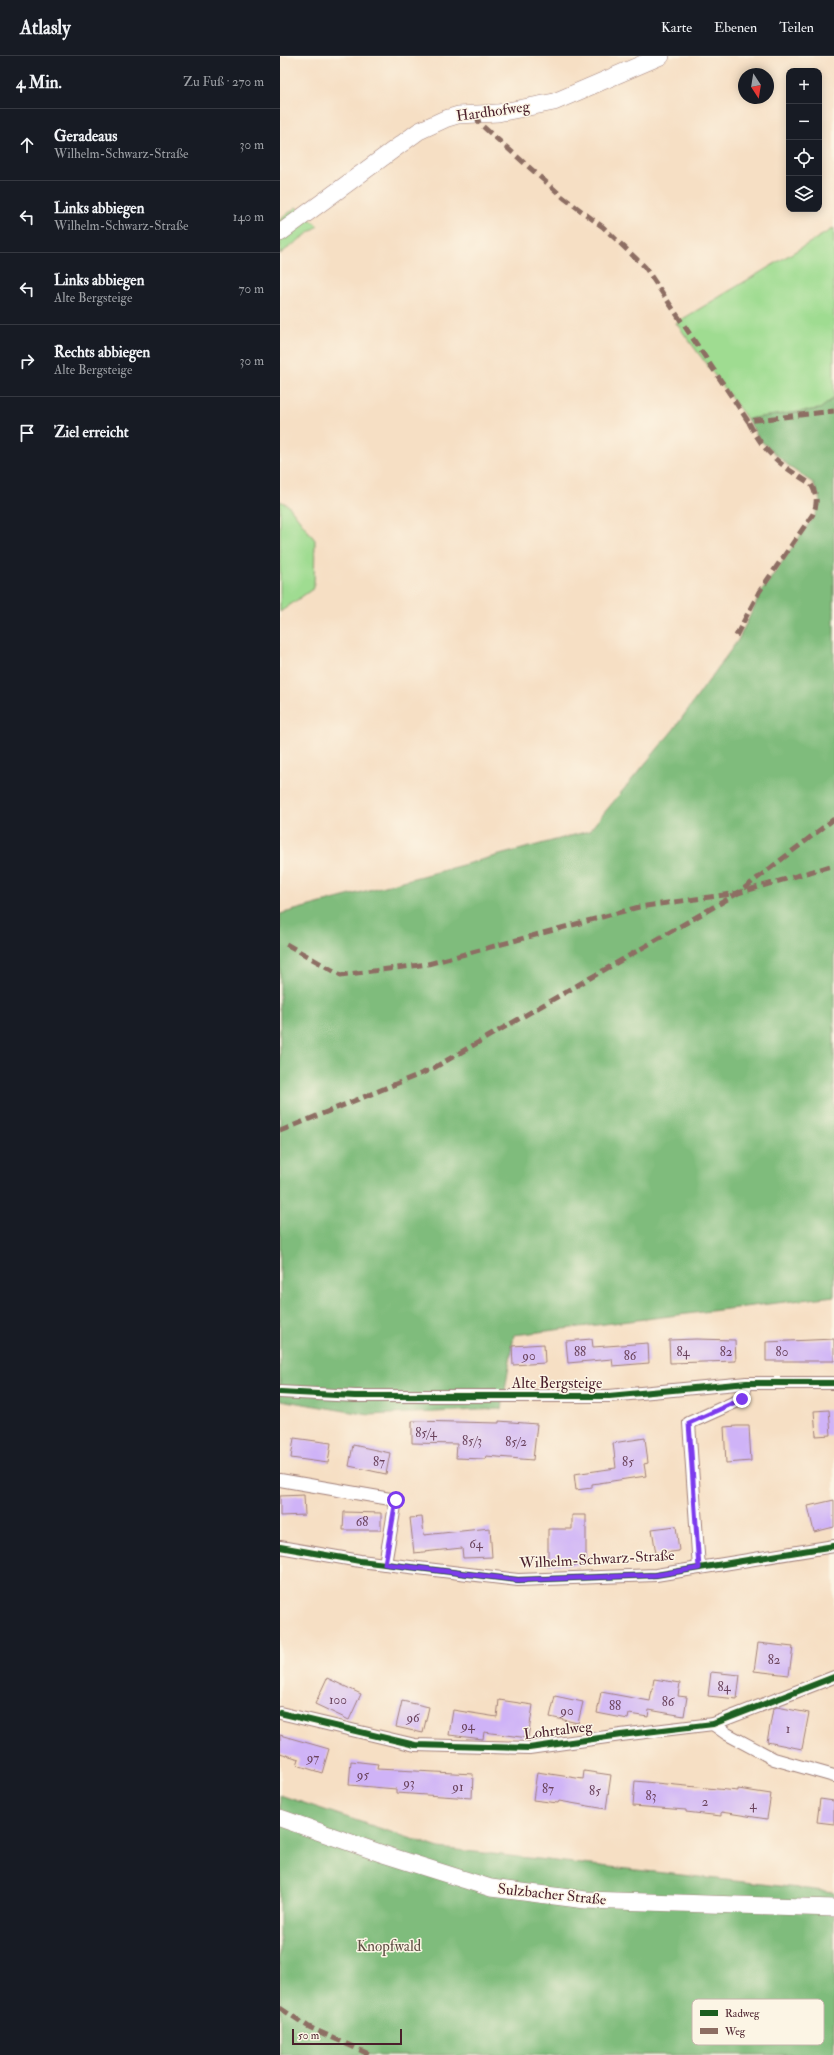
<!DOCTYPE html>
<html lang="de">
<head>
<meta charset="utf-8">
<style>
	body { margin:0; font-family:"IM FELL Double Pica",serif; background:#242831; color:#f1f3f6 }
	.controls { position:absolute; right:12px; top:12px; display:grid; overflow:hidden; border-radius:8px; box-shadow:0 2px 10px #0003 }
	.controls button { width:36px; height:36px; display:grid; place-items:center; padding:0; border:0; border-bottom:1px solid #363941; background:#171b24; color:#f1f3f6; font:20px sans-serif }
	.compass { position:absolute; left:458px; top:12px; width:36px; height:36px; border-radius:50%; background:#171b24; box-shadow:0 2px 10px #0003; rotate:168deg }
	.scale { position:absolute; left:12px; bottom:10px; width:110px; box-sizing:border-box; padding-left:4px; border:2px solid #4a1f2b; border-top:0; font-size:11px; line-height:14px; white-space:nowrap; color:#4a1f2b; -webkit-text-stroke:3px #fcf5e5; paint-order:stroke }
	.stop { position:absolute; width:12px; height:12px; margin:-9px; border:3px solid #7c3aed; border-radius:50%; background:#fff }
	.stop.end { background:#7c3aed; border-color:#fff; box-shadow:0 1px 4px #0008 }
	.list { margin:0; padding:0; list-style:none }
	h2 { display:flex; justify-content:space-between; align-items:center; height:52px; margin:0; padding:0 16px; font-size:17px }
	h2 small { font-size:13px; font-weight:400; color:#9ea1a6 }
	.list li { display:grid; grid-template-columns:26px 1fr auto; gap:12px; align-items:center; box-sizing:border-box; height:72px; padding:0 16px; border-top:1px solid #363941 }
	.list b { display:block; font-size:15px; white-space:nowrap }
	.list p { margin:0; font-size:13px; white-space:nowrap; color:#9ea1a6 }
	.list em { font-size:13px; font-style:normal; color:#9ea1a6 }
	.icon { flex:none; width:22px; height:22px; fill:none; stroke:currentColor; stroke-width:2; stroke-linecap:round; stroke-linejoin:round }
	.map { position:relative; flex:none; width:554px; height:1999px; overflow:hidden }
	header { display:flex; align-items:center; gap:24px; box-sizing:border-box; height:56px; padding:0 20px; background:#171b24; border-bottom:1px solid #363941 }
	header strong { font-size:19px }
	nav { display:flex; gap:22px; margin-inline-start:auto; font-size:14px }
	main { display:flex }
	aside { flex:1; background:#171b24 }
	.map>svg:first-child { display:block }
	.green { fill:#9fdc91; stroke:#747e5e }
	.forest { fill:#7fbc7b; stroke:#646e53 }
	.building { fill:#cfb3f7 }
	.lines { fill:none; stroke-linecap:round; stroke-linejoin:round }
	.street-casing { stroke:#a07f78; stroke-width:14 }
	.secondary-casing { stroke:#a07f78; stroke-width:18 }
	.street { stroke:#fff; stroke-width:12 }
	.secondary { stroke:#fff; stroke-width:17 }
	.quiet { stroke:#8d6e63; stroke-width:5; stroke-dasharray:10 5; stroke-linecap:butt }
	.cycleway-casing { stroke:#fcf5e5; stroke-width:8 }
	.cycleway { stroke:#1b5e20; stroke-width:6 }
	.route { stroke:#7c3aed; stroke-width:5 }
	.labels { text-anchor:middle; stroke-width:3; stroke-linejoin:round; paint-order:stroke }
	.number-label { font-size:13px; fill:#6b445e }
	.street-label { font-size:15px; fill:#4a1f2b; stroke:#fcf5e5 }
	.park-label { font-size:15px; fill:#5f4e44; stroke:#fcf5e5 }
	.key { fill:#fcf5e5; stroke:#c7b5ad; stroke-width:1 }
	.key-label { font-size:11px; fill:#4a1f2b }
</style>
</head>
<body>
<header>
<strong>Atlasly</strong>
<nav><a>Karte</a><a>Ebenen</a><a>Teilen</a></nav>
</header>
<main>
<aside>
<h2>4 Min.<small>Zu Fuß · 270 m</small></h2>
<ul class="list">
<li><svg class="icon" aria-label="ahead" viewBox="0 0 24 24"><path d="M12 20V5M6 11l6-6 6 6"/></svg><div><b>Geradeaus</b><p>Wilhelm-Schwarz-Straße</p></div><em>30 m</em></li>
<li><svg class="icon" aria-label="left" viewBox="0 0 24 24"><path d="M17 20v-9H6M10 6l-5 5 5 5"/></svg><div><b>Links abbiegen</b><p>Wilhelm-Schwarz-Straße</p></div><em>140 m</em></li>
<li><svg class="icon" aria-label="left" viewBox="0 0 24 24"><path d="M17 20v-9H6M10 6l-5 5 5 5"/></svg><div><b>Links abbiegen</b><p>Alte Bergsteige</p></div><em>70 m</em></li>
<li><svg class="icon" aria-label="right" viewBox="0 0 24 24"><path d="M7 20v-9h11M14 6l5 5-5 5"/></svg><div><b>Rechts abbiegen</b><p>Alte Bergsteige</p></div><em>30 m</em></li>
<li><svg class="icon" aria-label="arrive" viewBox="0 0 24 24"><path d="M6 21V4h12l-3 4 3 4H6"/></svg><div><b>Ziel erreicht</b></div></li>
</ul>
</aside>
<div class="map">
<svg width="554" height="1999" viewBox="0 0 554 1999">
	<rect width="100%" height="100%" fill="#fcf5e5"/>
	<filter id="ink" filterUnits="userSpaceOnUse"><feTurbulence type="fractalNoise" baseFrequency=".025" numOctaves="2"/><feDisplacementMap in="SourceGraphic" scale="8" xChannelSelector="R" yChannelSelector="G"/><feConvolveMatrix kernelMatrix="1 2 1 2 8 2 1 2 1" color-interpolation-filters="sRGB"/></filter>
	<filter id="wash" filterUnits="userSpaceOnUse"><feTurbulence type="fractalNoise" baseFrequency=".012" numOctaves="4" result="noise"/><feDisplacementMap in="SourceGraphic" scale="16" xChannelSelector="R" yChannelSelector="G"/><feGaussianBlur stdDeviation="0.9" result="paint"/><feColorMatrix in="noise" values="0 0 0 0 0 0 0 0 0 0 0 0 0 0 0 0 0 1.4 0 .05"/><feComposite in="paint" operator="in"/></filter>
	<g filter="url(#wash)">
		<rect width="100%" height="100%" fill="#f6dfc4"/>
		<!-- green -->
		<g class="green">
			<polygon points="16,151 38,170 0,198 0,164"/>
			<polygon points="554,172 554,342 540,353 467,363 396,267"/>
			<polygon points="0,445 8,449 35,484 34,532 0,556"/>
		</g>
		<!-- forest -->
		<g class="forest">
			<polygon points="554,342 554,1240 234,1279 222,1353 89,1359 0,1344 0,858 309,775 394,673 458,584 482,535 535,459 540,444 533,427 511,412 480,384 467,363 540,353"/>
			<polygon points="0,1739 159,1792 554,1836 554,1999 0,1999"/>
		</g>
		<g id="blocks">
			<!-- building -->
			<g class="building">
				<polygon points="312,1283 313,1291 368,1287 369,1307 333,1310 332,1303 288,1307 286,1285"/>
				<polygon points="416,1283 455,1284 456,1305 390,1307 389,1284"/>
				<polygon points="554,1283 554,1305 486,1305 486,1286"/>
				<polygon points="264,1288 265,1307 233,1309 232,1290"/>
				<polygon points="549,1354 551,1379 536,1380 534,1355"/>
				<polygon points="132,1365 219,1367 219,1365 257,1368 253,1404 206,1400 205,1403 176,1402 177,1388 132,1387"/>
				<polygon points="457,1370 469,1370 471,1405 446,1407 444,1371"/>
				<polygon points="14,1382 51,1387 48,1407 11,1402"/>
				<polygon points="365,1382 368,1407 364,1408 366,1420 312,1428 312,1432 296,1434 294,1418 336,1412 333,1387"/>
				<polygon points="73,1389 110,1397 106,1418 69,1410"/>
				<polygon points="24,1439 25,1459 0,1460 0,1440"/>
				<polygon points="554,1444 554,1471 534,1476 528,1450"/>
				<polygon points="64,1456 101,1457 101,1474 63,1474"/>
				<polygon points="292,1459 306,1459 306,1509 268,1509 268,1473 292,1473"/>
				<polygon points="142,1461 144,1479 210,1472 212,1501 183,1502 182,1492 134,1497 130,1462"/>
				<polygon points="396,1470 399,1495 376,1498 372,1473"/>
				<polygon points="478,1587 513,1591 509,1619 474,1615"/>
				<polygon points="431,1616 460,1619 457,1643 428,1640"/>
				<polygon points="47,1622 81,1638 69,1664 35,1648"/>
				<polygon points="374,1623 400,1627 398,1640 407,1641 404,1660 369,1654 368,1661 349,1658 348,1663 317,1657 321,1636 370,1645"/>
				<polygon points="275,1640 303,1646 298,1667 270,1661"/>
				<polygon points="219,1644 253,1649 248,1682 204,1676 203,1683 169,1679 173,1654 217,1661"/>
				<polygon points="122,1645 149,1651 143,1677 116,1671"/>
				<polygon points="497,1651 529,1657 522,1693 487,1686 493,1653"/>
				<polygon points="0,1679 49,1693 42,1717 17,1709 19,1703 0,1697"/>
				<polygon points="71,1705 98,1708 97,1713 193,1718 192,1742 116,1737 116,1733 69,1729"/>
				<polygon points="304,1715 331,1719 326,1753 279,1745 278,1747 253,1744 257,1716 303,1723"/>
				<polygon points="355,1725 458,1735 458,1733 491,1738 487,1763 441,1756 441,1760 406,1756 406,1754 353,1750"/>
				<polygon points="540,1743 554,1745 554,1768 537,1766"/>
			</g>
		</g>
	</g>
	<g filter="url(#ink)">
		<use href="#blocks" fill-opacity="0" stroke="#a07f78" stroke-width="1"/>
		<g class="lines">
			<!-- street casing -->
			<g class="street-casing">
				<g id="street">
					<polyline points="0,1336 75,1340 329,1340 467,1327 554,1327"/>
					<polyline points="0,1424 116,1444 105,1508"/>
					<polyline points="0,1491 80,1505 238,1524 376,1519 554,1490"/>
					<polyline points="419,1512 409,1367 462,1343 467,1327"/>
					<polyline points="0,1657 135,1689 249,1692 341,1679 433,1668 554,1621"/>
					<polyline points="433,1668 447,1678 494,1703 554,1720"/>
				</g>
			</g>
			<!-- secondary casing -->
			<g class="secondary-casing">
				<g id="secondary">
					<polyline points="0,177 139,75 165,63 178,59 218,57 274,46 381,0"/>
					<polyline points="0,1762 103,1798 211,1832 306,1844 554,1852"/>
				</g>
			</g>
			<!-- street -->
			<use href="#street" class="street"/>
			<!-- secondary -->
			<use href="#secondary" class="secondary"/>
			<!-- quiet -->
			<g class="quiet">
				<polyline points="196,58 199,67 284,142 323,171 365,211 468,365 554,355"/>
				<path d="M456,580L479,536L533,458C538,447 537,439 531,428C499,408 485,398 468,365"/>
				<polyline points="6,888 61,919 148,908 359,851 458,837 554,809"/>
				<polyline points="0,1075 150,1014 458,837 554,763"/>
				<polyline points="0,1952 29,1971 91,1999"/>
			</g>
			<!-- cycleway casing -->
			<g class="cycleway-casing">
				<g id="cycleway">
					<polyline points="0,1336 75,1340 329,1340 467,1327 554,1327"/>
					<polyline points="0,1491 80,1505 238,1524 376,1519 554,1490"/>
					<polyline points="0,1657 135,1689 249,1692 341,1679 433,1668 554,1621"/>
				</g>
			</g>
			<!-- cycleway -->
			<use href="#cycleway" class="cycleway"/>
		</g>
	</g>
	<g class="lines" filter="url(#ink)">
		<!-- route -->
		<polyline class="route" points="116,1444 105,1508 238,1524 376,1519 419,1512 409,1367 462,1343"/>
	</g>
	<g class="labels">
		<!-- number labels -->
		<g class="number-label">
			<text x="300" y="1300">88</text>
			<text x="403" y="1300">84</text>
			<text x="446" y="1300">82</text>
			<text x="502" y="1300">80</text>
			<text x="249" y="1304">90</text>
			<text x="350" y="1304">86</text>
			<text x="146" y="1381">85/4</text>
			<text x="192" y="1389">85/3</text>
			<text x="236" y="1390">85/2</text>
			<text x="99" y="1410">87</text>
			<text x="348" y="1410">85</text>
			<text x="82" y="1470">68</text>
			<text x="196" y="1492">64</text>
			<text x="494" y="1608">82</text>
			<text x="444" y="1635">84</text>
			<text x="58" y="1648">100</text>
			<text x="388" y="1650">86</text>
			<text x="335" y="1654">88</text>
			<text x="287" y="1659">90</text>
			<text x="133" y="1666">96</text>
			<text x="188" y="1674">94</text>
			<text x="508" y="1677">1</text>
			<text x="33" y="1706">97</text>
			<text x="83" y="1723">95</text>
			<text x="129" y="1731">93</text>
			<text x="178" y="1735">91</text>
			<text x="268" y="1737">87</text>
			<text x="315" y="1739">85</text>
			<text x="371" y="1744">83</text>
			<text x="425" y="1750">2</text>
			<text x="473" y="1753">4</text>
		</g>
		<!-- street labels -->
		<g class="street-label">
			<text transform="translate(213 55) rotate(-8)" y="5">Hardhofweg</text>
			<text x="277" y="1332">Alte Bergsteige</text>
			<text transform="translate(317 1503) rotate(-3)" y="5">Wilhelm-Schwarz-Straße</text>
			<text transform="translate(278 1674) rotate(-7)" y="5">Lohrtalweg</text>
			<text transform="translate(272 1838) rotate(6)" y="5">Sulzbacher Straße</text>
		</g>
		<!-- park labels -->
		<g class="park-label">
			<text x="109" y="1895">Knopfwald</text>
		</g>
	</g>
	<!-- legend -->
	<rect x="412" y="1943" width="132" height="46" rx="6" class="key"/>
	<rect x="420" y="1954" width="18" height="6" fill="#1b5e20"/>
	<rect x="420" y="1972" width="18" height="6" fill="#8d6e63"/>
	<g class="key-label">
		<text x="445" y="1961">Radweg</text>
		<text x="445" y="1979">Weg</text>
	</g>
</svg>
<div class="controls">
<button>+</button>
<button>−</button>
<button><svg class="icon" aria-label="locate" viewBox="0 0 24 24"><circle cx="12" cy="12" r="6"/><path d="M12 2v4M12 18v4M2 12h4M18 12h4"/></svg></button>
<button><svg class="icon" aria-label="layers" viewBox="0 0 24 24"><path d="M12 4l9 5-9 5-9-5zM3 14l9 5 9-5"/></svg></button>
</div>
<svg class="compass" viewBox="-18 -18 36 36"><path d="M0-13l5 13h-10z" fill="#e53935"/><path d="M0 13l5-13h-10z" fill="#9ea1a6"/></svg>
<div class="scale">50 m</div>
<div class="stop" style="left:116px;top:1444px"></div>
<div class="stop end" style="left:462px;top:1343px"></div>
</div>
</main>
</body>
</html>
